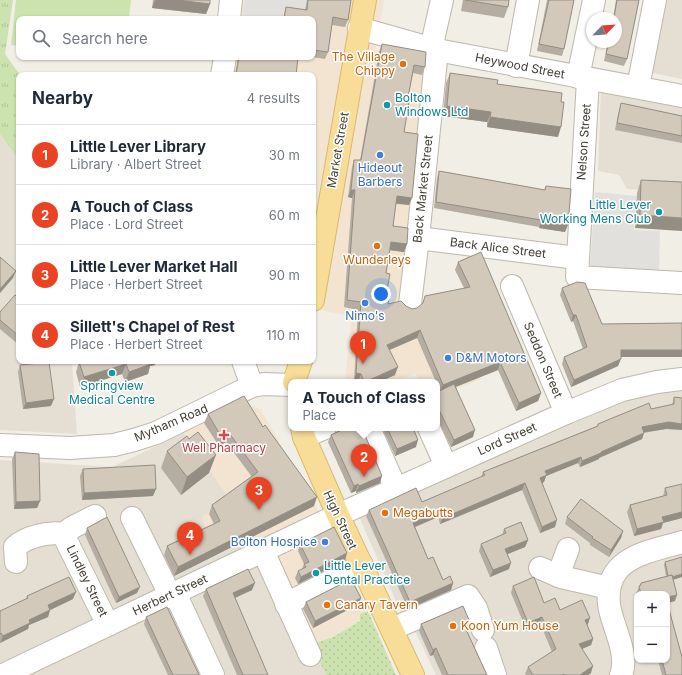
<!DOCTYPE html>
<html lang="en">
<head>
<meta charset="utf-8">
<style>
	body { margin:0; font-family:Inter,sans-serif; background:#f2f2f3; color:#1f2937 }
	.controls { position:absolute; right:12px; bottom:12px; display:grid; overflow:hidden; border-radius:8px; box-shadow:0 1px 3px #0004 }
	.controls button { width:36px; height:36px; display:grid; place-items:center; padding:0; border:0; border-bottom:1px solid #e0e1e3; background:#fff; color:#1f2937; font:20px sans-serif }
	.compass { position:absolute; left:586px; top:12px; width:36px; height:36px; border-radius:50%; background:#fff; box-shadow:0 1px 3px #0004; rotate:65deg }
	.you { position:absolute; left:381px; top:294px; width:14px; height:14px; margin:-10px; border:3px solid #fff; border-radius:50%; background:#1a73e8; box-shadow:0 0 0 6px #1a73e833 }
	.badge { display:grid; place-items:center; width:26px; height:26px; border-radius:50%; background:#ea4323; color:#fff; font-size:13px; font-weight:700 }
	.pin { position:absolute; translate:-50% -33px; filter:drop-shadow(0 1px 2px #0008) }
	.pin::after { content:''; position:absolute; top:21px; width:14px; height:12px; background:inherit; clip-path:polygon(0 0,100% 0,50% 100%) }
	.popup { position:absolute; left:288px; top:379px; width:152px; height:52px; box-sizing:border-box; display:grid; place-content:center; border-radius:8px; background:#fff; filter:drop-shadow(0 1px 3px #0005); font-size:13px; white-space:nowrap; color:#747a83 }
	.popup b { font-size:15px; color:#1f2937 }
	.popup::after { content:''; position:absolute; left:50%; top:100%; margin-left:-8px; border:8px solid transparent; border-top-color:#fff }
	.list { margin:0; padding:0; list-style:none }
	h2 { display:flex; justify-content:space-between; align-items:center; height:52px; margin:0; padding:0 16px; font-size:17px }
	h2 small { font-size:13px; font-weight:400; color:#747a83 }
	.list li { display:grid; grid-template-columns:26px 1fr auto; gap:12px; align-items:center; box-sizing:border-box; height:60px; padding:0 16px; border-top:1px solid #e0e1e3 }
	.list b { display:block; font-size:15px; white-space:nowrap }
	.list p { margin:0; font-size:13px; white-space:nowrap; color:#747a83 }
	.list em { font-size:13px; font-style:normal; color:#747a83 }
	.icon { flex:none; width:22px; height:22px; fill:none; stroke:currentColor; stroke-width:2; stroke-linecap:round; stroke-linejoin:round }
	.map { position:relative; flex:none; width:682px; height:675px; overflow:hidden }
	.search { position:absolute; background:#fff; box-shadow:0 1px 3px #0004; left:16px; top:16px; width:300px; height:44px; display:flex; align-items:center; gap:10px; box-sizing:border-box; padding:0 14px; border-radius:8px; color:#747a83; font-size:15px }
	.panel { position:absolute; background:#fff; box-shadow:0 1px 3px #0004; left:16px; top:72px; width:300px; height:292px; border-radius:8px }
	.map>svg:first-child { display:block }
	.residential { fill:#e5dfd3; fill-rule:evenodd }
	.commercial { fill:#f2e4d1 }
	.grass { fill:url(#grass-tufts) }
	.park { fill:url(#park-dots) }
	.garden { fill:#cce3b0 }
	.parking { fill:#e2e0dd }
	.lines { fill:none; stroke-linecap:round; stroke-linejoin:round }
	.minor-casing { stroke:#bfb8ab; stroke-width:24 }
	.major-casing { stroke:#dab96a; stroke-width:24 }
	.minor { stroke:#fff; stroke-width:22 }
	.major { stroke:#f7dd98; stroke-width:22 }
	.wall { fill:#b5ada1 }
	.shaded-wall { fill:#938d83 }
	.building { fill:#d2c9bb; stroke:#938d83 }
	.food-dot { fill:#e8710a; stroke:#fff; stroke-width:1.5 }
	.culture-dot { fill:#0f9aa8; stroke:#fff; stroke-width:1.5 }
	.shop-dot { fill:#3f7fe0; stroke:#fff; stroke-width:1.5 }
	.health-dot { fill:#e0444e; stroke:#fff; stroke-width:1.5 }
	.labels { text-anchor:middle; stroke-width:3; stroke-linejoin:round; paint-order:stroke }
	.food-label { font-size:12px; fill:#c56008; stroke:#fff; text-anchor:start }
	.street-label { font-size:12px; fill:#433e35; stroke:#fff }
	.culture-label { font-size:12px; fill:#0d838f; stroke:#fff; text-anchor:start }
	.shop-label { font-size:12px; fill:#366cbe; stroke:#fff }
	.health-label { font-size:12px; fill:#be3a42; stroke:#fff }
</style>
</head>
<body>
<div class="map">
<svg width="682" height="675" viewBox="0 0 682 675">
	<defs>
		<pattern id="grass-tufts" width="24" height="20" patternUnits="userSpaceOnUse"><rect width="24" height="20" fill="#cce3b0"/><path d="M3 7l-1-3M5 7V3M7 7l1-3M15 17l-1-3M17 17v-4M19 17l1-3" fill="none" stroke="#b0c498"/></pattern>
		<pattern id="park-dots" width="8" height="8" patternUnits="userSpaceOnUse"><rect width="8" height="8" fill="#cce3b0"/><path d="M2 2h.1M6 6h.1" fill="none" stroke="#b0c498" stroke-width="1.8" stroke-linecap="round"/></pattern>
	</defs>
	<rect width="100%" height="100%" fill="#f1eee5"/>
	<!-- residential -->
	<g class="residential">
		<polygon points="667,0 682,0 682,79 652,73"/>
		<polygon points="601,87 682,105 682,192 627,189 619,175 598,171"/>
		<polygon points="0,134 19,160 19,361 72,361 77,434 0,430"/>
		<path d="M658,387L682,388V675H436L417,635L402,615L358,514ZM637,594H667V660H637Z"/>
		<polygon points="184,433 229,498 219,554 251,539 307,663 318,658 326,675 0,675 0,460 112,467"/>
	</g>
	<!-- commercial -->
	<g class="commercial">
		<polygon points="222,0 384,0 375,50 433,61 402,306 449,297 481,379 437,396 437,382 420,382 415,373 394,382 345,382 352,316 313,309 313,75 212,75 214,57 313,57 313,19 219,19"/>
		<polygon points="249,404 261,410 331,533 347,564 368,611 360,614 360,621 333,637 314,644 307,664 251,539 219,554 201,518 229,498 184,433 241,405"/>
	</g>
	<!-- grass -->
	<polygon class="grass" points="0,0 13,0 5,54 20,75 19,160 0,134"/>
	<!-- park -->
	<polygon class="park" points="368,611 396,675 326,675 318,658 313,644 333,637 360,621 360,614"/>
	<!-- garden -->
	<polygon class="garden" points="16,0 131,0 129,19 19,19 19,46 11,45"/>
	<!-- parking -->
	<g class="parking">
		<polygon points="245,0 312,0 310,14 284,9 282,19 243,19"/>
		<polygon points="595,192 636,196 634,230 660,231 659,274 590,269"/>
	</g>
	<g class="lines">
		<!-- minor casing -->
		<g class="minor-casing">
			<g id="minor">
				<polyline points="229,19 231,0"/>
				<polyline points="359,28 437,50 682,96"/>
				<polyline points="431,49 442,0"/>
				<polyline points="516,66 528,0"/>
				<polyline points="222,75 225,57"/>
				<polyline points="578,77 594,0"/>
				<polyline points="588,79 577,277 682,283"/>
				<polyline points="638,87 655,0"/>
				<polyline points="418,238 577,258"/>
				<polyline points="512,286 566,413"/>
				<polyline points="410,304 418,238 437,50"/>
				<polyline points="243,361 252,386"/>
				<polyline points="369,428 396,489"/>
				<polyline points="429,428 446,466"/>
				<polyline points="304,437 325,428"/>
				<polyline points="0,445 70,448 114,445 134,440 156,433 252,386 264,384 291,385"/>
				<polyline points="132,518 170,595"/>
				<polyline points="63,534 73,527 95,516"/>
				<polyline points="263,551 310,655"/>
				<path d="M16,562L15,547C26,537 49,531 63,534L108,625"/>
				<polyline points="540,568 561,577 609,588"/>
				<polyline points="558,576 568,549"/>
				<polyline points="175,593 213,675"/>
				<polyline points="286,604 362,565"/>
				<polyline points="392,629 468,596 476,608 483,630"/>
				<polyline points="486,648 495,675"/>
				<polyline points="3,675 338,515 566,413 622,390 657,382 682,379"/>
				<path d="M621,675C626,662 622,648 618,636C615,626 610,614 609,604C604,557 648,552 682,542"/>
			</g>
		</g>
		<!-- major casing -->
		<g class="major-casing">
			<g id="major">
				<polyline points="313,300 365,0"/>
				<polyline points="294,382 301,361"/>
				<polyline points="302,428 304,437 338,515 413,675"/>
			</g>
		</g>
		<!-- minor -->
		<use href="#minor" class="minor"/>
		<!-- major -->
		<use href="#major" class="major"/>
	</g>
	<!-- wall -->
	<g class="wall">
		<polygon points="153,0 210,0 210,4 206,14 152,8"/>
		<polygon points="307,0 351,0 348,20 345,27 332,25 328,52 325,59 312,57 313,57 313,19 283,19 284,14 286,7 305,10"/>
		<polygon points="463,0 509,0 508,7 504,18 461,11"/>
		<polygon points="547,0 574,0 564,49 562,56 537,51"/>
		<polygon points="616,0 639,0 627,59 624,66 604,61 608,42 616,42 616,18 613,18"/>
		<polygon points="382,44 425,67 422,75 413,73 407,103 404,132 409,205 396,204 393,226 407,244 404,252 390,250 386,273 388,304 406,306 412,309 417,308 464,288 455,270 458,262 541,393 538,401 516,411 498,370 456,387 473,437 451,447 437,418 437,392 439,391 437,386 437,382 436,382 417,338 390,350 395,375 379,382 358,382 358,381 354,381 358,310 344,307 352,198 348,197 352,167 354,160 360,160 379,52"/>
		<polygon points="238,57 298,57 296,75 235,75"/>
		<polygon points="450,73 497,84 558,137 487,127 487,122 443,116 446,83"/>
		<polygon points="621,103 682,116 682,143 615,130 619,110"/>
		<polygon points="439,171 544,190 546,186 565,232 539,228 539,227 434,208 437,178"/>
		<polygon points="641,180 682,182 635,228 637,193"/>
		<polygon points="562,288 602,324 682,323 682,357 621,357 618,366 571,387 562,364 564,357 583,349 573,321 571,322 560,295"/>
		<polygon points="19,298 19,345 0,329 0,312"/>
		<polygon points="79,362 155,365 150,366 148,374 125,382 122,374 80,387 76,372"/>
		<polygon points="20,365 51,406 23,409 18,372"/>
		<polygon points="674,397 682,398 666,429 644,433 642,439 599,458 599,459 580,467 578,463 546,476 544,482 542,483 555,527 540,533 522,490 440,524 438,517 415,527 428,559 443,580 453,583 451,590 408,609 366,516 369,510 422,502 481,477 483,472 597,426 598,424 651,409 672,405"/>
		<polygon points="208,414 263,427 314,506 174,576 164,555 167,546 214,524 209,514 212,505 252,477 226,442 219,446 204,423"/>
		<polygon points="382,428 413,428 416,447 395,456"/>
		<polygon points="331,435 380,483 356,493 356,491 351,493 328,442"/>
		<polygon points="167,451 209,473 181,495 161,468"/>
		<polygon points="15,452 40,501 37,508 14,509 12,459"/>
		<polygon points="83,469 153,496 82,500 80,476"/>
		<polygon points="682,484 682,518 663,523 661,529 634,536 627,512 630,505 663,496 665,488"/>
		<polygon points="567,517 623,531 621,538 609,557 590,545 590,543 565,524"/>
		<polygon points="87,528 137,593 116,603 85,535"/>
		<polygon points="504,529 528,540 525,547 507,554 509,569 490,577 479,551 481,544 502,535"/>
		<polygon points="300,544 345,560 298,584 295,578 298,571 302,569 304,564 298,551"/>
		<polygon points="665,562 682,577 673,580 675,601 667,603 682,675 662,675 658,660 667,660 667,594 637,594 637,595 636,593 641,583 666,576 664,565"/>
		<polygon points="513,586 544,603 560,610 588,624 587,625 593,639 591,645 582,649 591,673 588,675 526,675 525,674 528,667 552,652 540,623 526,629 511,593"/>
		<polygon points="206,589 252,590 235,598 268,675 237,675 203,596"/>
		<polygon points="27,596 73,599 50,610 48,617 29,625 28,629 0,643 0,611 26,599"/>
		<polygon points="306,602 359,604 313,628 303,609"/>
		<polygon points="146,617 199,675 168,675 144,624"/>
		<polygon points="421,624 467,627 465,627 487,675 442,675 433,655 430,656 419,631"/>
	</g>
	<!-- shaded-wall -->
	<g class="shaded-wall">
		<polygon points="155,0 177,0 210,4 206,14 152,8"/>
		<polygon points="447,106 491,112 487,122 443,116"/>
		<polygon points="490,117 561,127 558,137 487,127"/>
		<polygon points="351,190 355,190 352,198 348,197"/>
		<polygon points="397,196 412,198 409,205 394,203"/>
		<polygon points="640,215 682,218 682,231 635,228"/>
		<polygon points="541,222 568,225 565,232 539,228"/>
		<polygon points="391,242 407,244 404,252 388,250"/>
		<polygon points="16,271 13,278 0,293 0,289"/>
		<polygon points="573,315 576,315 573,321 571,322"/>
		<polygon points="420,330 417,338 384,352 387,345"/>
		<polygon points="621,350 682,350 682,357 618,357"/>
		<polygon points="621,359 618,366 571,387 574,380"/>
		<polygon points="148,361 156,361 155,365 150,366 148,374 125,382 129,372"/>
		<polygon points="500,362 498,370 440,393 443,385"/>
		<polygon points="126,364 122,374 80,387 84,377"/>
		<polygon points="398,367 395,375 379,382 365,382"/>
		<polygon points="356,373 361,374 358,381 354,381"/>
		<polygon points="541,393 538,401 516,411 519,403"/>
		<polygon points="54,399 51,406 23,409 26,403"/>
		<polygon points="669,422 682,424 682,430 666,429 639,433 642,427"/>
		<polygon points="475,430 473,437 451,447 454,440"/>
		<polygon points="229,433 226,442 219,446 222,438"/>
		<polygon points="644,433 642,439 599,458 599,459 580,467 582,461 601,452"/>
		<polygon points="418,440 416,447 395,456 397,449"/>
		<polygon points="216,455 209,473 181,495 187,477"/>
		<polygon points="581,457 578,463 546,476 544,482 538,485 540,478 545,471"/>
		<polygon points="382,476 380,483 356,493 359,486"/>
		<polygon points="525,483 522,490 440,524 443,518"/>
		<polygon points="358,484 356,491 351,493 354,486"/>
		<polygon points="156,489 153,496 82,500 84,493"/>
		<polygon points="317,497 314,506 174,576 178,567"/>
		<polygon points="40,501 37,508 14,509 16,502"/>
		<polygon points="440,511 438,517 410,529 413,523"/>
		<polygon points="682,512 682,518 663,523 661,529 634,536 637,529 662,517"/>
		<polygon points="557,520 555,527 540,533 542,527"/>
		<polygon points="623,531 621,538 609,557 611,550"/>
		<polygon points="528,540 525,547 503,556 505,549"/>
		<polygon points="347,553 345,560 298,584 301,577"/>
		<polygon points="511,563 509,569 490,577 493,570"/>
		<polygon points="682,574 682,577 667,581 669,578"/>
		<polygon points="255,583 252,590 230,600 233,593"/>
		<polygon points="453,583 451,590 408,609 410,602"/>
		<polygon points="140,587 137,593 116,603 119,597"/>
		<polygon points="76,592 73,599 46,612 48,605"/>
		<polygon points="677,595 675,601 667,603 667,597"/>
		<polygon points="361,598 359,604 313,628 315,621"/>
		<polygon points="50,610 48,617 29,625 28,629 0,643 3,636 29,620"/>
		<polygon points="542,617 540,623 526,629 528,623"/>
		<polygon points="590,618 588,624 583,627 585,620"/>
		<polygon points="469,620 467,627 461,630 463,623"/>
		<polygon points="593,639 591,645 577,651 579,644"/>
		<polygon points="436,648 433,655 430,656 433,650"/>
		<polygon points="593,666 591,673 588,675 580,675"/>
	</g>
	<!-- building -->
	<g class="building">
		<polygon points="177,0 210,0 210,4"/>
		<polygon points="308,0 351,0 348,20 333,17 328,52 313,50 313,19 284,19 286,7 307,10"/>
		<polygon points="465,0 509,0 508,7"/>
		<polygon points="549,0 574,0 564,49 539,44"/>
		<polygon points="617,0 639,0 627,59 606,54 609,42 616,42 616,18 614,18"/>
		<polygon points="382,44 426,52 425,67 414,65 407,103 409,103 404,132 418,134 412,198 397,196 393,226 408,228 407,244 391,242 386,273 390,274 387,290 390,291 388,304 401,301 406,306 412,309 417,308 423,303 425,296 470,287 458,262 481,252 541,393 519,403 500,362 443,385 420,330 387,345 398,367 365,382 364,382 361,374 356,373 361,302 347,300 355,190 351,190 354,160 361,160"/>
		<polygon points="239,57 298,57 296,75 236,75"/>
		<polygon points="450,73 498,80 497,84 562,93 561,102 564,102 561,127 490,117 491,112 447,106"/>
		<polygon points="621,103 682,116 682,136 617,123"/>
		<polygon points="439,171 545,190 546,186 571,189 568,225 541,222 541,220 436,202"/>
		<polygon points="313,175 315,175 313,187"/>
		<polygon points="641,180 682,182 682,218 640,215"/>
		<polygon points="0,257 16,271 0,289"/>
		<polygon points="577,282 585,283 602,324 682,323 682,350 621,350 621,359 574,380 564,357 587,347 576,315 573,315 562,288"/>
		<polygon points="15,295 19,298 19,336 0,320 0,312"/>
		<polygon points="83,361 150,361 151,364 129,372 126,364 84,377 79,362"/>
		<polygon points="49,362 54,399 26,403 20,365"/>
		<polygon points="454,384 475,430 454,440 437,406 437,392"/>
		<polygon points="244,396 263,427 265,425 317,497 178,567 167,546 220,521 212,505 258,472 229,433 222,438 208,414"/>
		<polygon points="674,397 682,398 682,424 669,422 642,427 644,433 601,452 601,453 582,461 581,457 545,471 547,475 540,478 557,520 542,527 525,483 443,518 440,511 413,523 428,559 433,557 443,580 450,576 453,583 410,602 369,510 416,488 422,502 485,475 483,472 598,426 598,424 649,403 651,409 674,404"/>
		<polygon points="346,428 362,428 382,476 359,486 358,484 354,486 331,435"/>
		<polygon points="387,428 413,428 418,440 397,449"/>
		<polygon points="198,432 216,455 187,477 167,451 187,436 189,439"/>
		<polygon points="15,452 39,454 40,501 16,502"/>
		<polygon points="155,465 156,489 84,493 83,469"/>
		<polygon points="682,484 682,512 662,517 664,522 637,529 630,505 667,495 665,488"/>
		<polygon points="581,499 623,531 611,550 592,538 593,537 567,517"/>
		<polygon points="107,517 140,587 119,597 87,528"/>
		<polygon points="521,522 528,540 505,549 511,563 493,570 481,544 506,533 504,529"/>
		<polygon points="334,527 347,553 301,577 298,571 306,567 304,564 309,562 300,544"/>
		<polygon points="682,557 682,574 672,577 672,575 668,576 665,562"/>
		<polygon points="248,569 255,583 233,593 268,675 243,675 206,589"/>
		<polygon points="672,575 677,595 667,597 667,594 641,594 639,586 641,585 641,583"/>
		<polygon points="69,577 76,592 48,605 50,610 29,620 30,623 3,636 1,633 0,634 0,611 28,598 27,596"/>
		<polygon points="534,577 544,603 555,598 560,610 582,600 590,618 585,620 593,639 579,644 593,666 580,675 564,675 564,674 562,675 533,675 528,667 556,649 542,617 528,623 513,586"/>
		<polygon points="351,579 361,598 315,621 306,602"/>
		<polygon points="667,602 682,657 682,675 666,675 662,660 667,660"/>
		<polygon points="463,606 469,620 463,623 487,675 448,675 436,648 433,650 421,624"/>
		<polygon points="167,607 199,675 173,675 146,617"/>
	</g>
	<!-- markers -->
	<g class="food-dot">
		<circle cx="403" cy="64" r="4"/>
		<circle cx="377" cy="246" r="4"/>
		<circle cx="385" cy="513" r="4"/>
		<circle cx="327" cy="605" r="4"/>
		<circle cx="453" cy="626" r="4"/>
	</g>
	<g class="culture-dot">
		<circle cx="387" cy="105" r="4"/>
		<circle cx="659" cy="212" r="4"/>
		<circle cx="112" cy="373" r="4"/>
		<circle cx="316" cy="573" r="4"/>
	</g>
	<g class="shop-dot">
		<circle cx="380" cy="155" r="4"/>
		<circle cx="365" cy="303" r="4"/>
		<circle cx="448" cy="358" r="4"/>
		<circle cx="325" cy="542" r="4"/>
	</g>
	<path class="health-dot" d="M222 429h4v4h4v4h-4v4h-4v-4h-4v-4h4z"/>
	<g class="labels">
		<!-- food labels -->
		<g class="food-label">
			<text x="395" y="61" text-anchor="end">The Village<tspan x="395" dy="14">Chippy</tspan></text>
			<text x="377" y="264" text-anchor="middle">Wunderleys</text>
			<text x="393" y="517">Megabutts</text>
			<text x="335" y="609">Canary Tavern</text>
			<text x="461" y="630">Koon Yum House</text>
		</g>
		<!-- street labels -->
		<g class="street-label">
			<text transform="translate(520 66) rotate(11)" y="4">Heywood Street</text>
			<text transform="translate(584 142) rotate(-86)" y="4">Nelson Street</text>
			<text transform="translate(338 150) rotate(-80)" y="4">Market Street</text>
			<text transform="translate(423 189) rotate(-84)" y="4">Back Market Street</text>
			<text transform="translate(498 248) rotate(7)" y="4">Back Alice Street</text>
			<text transform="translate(543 360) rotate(67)" y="4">Seddon Street</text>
			<text transform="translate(171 423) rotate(-23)" y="4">Mytham Road</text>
			<text transform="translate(507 439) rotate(-24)" y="4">Lord Street</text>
			<text transform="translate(340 520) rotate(65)" y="4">High Street</text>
			<text transform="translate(87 581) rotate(64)" y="4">Lindley Street</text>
			<text transform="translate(170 595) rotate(-25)" y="4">Herbert Street</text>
		</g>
		<!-- culture labels -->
		<g class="culture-label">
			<text x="395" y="102">Bolton<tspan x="395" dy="14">Windows Ltd</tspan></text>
			<text x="651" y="209" text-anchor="end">Little Lever<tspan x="651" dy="14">Working Mens Club</tspan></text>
			<text x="112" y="390" text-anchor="middle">Springview<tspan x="112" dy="14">Medical Centre</tspan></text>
			<text x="324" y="570">Little Lever<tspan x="324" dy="14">Dental Practice</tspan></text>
		</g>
		<!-- shop labels -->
		<g class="shop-label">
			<text x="380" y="172">Hideout<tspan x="380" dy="14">Barbers</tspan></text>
			<text x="365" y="320">Nimo's</text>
			<text x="456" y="362" text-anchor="start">D&amp;M Motors</text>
			<text x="317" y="546" text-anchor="end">Bolton Hospice</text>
		</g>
		<!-- health labels -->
		<g class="health-label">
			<text x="224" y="452">Well Pharmacy</text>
		</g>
	</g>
</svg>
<div class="controls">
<button>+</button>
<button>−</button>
</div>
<svg class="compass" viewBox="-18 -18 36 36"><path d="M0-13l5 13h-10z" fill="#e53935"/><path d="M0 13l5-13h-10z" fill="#747a83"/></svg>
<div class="you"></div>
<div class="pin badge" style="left:363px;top:364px">1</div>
<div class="pin badge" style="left:364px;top:477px">2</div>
<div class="popup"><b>A Touch of Class</b>Place</div>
<div class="pin badge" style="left:259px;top:510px">3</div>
<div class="pin badge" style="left:190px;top:555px">4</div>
<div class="search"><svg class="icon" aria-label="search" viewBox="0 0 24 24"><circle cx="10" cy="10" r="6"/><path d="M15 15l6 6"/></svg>Search here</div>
<section class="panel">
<h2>Nearby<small>4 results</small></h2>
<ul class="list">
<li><span class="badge">1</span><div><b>Little Lever Library</b><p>Library · Albert Street</p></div><em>30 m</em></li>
<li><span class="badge">2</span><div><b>A Touch of Class</b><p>Place · Lord Street</p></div><em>60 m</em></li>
<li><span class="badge">3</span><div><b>Little Lever Market Hall</b><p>Place · Herbert Street</p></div><em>90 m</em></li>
<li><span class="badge">4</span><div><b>Sillett's Chapel of Rest</b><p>Place · Herbert Street</p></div><em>110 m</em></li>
</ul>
</section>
</div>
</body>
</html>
